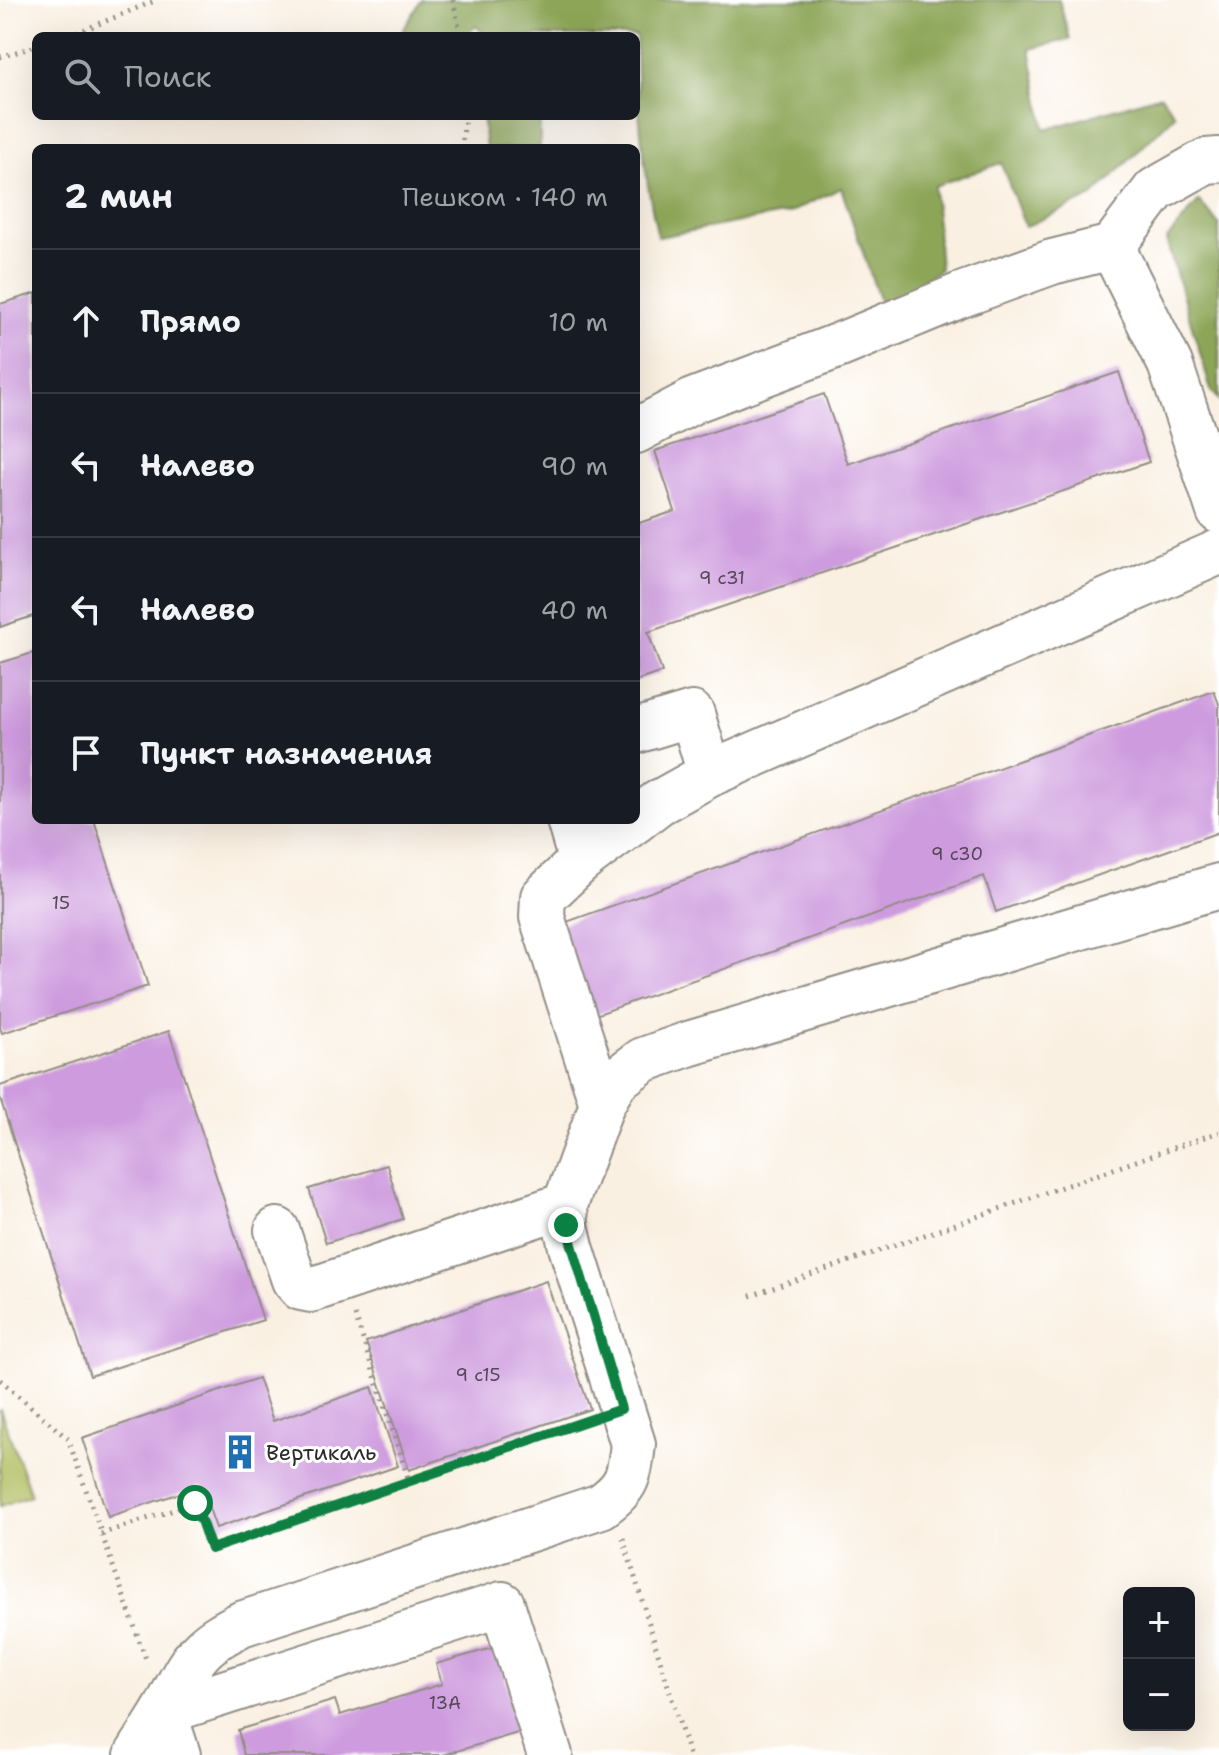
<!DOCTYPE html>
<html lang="ru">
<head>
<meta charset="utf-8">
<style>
	body { margin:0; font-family:"Shantell Sans",sans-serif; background:#242831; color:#f1f3f6 }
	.controls { position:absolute; right:24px; bottom:24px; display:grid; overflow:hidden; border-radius:12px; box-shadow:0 8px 32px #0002 }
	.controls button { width:72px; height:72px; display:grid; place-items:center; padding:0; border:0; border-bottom:2px solid #363941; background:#171b24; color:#f1f3f6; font:40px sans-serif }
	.stop { position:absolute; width:24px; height:24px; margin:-18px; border:6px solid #0b8043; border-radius:50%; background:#fff }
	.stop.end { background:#0b8043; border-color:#fff; box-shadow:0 2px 8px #0008 }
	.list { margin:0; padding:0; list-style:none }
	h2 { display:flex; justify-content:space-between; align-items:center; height:104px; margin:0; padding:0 32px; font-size:34px }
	h2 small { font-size:26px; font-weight:400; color:#9ea1a6 }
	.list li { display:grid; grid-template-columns:52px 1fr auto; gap:24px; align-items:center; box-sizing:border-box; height:144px; padding:0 32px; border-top:2px solid #363941 }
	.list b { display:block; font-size:30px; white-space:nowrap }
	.list em { font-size:26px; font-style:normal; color:#9ea1a6 }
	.icon { flex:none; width:44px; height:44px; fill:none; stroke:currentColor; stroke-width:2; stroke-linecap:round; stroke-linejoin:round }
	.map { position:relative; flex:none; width:1219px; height:1755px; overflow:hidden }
	.search { position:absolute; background:#171b24; box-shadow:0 8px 32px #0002; left:32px; top:32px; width:608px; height:88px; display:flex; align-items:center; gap:20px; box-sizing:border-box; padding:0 28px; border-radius:12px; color:#9ea1a6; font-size:30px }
	.panel { position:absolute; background:#171b24; box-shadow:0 8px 32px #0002; left:32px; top:144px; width:608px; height:680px; border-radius:12px }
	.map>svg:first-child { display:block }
	.green { fill:#b1be60; stroke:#6e7446; stroke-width:2 }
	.forest { fill:#8ca556; stroke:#5c6840; stroke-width:2 }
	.building { fill:#ce9bde }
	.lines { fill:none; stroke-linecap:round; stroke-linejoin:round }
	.minor-casing { stroke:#928e86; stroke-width:48 }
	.path { stroke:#928e86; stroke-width:5; stroke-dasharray:2 6; stroke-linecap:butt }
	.minor { stroke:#fff; stroke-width:44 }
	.route { stroke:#0b8043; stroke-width:10 }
	.labels { text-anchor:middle; stroke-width:6; stroke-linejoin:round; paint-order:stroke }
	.number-label { font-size:18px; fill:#544758 }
	.poi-label { font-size:22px; fill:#2b2b2b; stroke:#fff; text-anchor:start }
</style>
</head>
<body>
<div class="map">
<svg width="1219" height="1755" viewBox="0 0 1219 1755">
	<rect width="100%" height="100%" fill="#fff"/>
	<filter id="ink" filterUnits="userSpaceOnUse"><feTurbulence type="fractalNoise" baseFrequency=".0125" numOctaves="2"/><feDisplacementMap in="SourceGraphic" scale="16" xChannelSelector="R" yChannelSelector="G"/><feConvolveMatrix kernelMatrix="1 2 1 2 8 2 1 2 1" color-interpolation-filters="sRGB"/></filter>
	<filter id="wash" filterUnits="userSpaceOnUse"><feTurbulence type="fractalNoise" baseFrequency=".006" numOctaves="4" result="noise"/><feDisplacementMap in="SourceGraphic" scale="32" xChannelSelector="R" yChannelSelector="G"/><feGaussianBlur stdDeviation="1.8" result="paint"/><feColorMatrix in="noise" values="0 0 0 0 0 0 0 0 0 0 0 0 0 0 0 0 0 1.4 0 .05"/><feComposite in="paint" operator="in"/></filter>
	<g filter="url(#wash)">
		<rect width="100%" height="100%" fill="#faf0e2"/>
		<!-- green -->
		<polygon class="green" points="0,1409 31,1495 0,1506"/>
		<!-- forest -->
		<g class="forest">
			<path d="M421,0H1059L1070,39L1030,49L1045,130L1161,95L1175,115L1093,196L1025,227L1001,163L934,186L940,269L883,311L841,188L789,213L658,237C643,171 636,104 636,36H486L476,26L465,36H401V34Z"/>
			<polygon points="482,116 540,116 540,148 486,148"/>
			<polygon points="1199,201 1219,224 1219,400 1211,390 1166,240"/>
		</g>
		<g id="blocks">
			<!-- building -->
			<g class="building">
				<polygon points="36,293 36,615 0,627 0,304"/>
				<polygon points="1119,372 1149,462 648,632 662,672 636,681 636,524 675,511 655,451 824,394 848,464"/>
				<polygon points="36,652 36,820 94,820 148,986 2,1033 0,1028 0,663"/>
				<polygon points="1214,691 1219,704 1219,832 996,912 984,876 590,1017 558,925"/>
				<polygon points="169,1031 263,1320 90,1376 0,1098 0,1086"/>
				<polygon points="387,1165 403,1219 326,1243 309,1189"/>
				<polygon points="546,1281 590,1409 409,1470 366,1342"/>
				<polygon points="258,1378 273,1421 372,1387 398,1466 216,1528 201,1486 108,1517 82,1438"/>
				<polygon points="496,1647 521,1732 443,1755 244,1755 238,1730 335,1700 340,1715 442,1684 436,1664"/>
			</g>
		</g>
	</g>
	<g filter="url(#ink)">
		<use href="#blocks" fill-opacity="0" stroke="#928e86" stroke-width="2"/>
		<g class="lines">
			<!-- minor casing -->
			<g class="minor-casing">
				<g id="minor">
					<polyline points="1112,247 1170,364 1219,511"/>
					<polyline points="636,431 695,400 840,345 961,295 1052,262 1112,247 1155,190 1206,161 1219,160"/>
					<polyline points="636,731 692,714 710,774"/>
					<polyline points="569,820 581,861"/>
					<polyline points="636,820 658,803 710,774 1219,552"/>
					<polyline points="602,1104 542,917 543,897 581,861 636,820"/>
					<polyline points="277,1230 294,1280 301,1288 311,1290 565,1205"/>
					<polyline points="137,1755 164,1712 502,1604 550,1755"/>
					<path d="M178,1755L164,1712C176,1691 186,1665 204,1648C214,1638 228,1631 241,1624L601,1506C628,1487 629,1477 633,1444L571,1247L566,1225L565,1205L602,1104L616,1080L643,1060L688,1044L1219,886"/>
				</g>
			</g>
			<!-- path -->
			<g class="path">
				<polyline points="453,0 461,36"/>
				<polyline points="69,36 157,0"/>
				<polyline points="0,57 36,46"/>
				<polyline points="462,148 465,116"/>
				<polyline points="750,1296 1219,1132"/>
				<polyline points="355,1315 409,1481"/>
				<polyline points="0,1380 68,1439 147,1662"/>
				<polyline points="101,1534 195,1503 211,1549 585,1421"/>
				<polyline points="623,1538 689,1755"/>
			</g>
			<!-- minor -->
			<use href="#minor" class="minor"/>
		</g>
	</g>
	<g class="lines" filter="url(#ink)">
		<!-- route -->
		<polyline class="route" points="195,1503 211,1549 621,1409 566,1225"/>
	</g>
	<!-- icons -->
	<defs>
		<g id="building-bare" transform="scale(2.76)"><path d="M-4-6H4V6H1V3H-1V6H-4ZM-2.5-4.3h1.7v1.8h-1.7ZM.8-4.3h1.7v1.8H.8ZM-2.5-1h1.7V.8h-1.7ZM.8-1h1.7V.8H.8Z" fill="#1f6fb2" stroke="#fff" stroke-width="2.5" paint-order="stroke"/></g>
	</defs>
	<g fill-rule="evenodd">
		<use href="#building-bare" x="240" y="1452"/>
	</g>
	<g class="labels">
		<!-- number labels -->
		<g class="number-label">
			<text x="722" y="584">9 с31</text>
			<text x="957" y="860">9 с30</text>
			<text x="61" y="909">15</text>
			<text x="478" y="1381">9 с15</text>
			<text x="445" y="1709">13А</text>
		</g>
		<!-- poi labels -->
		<g class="poi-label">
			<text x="266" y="1460">Вертикаль</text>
		</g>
	</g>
</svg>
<div class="controls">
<button>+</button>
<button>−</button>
</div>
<div class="stop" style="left:195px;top:1503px"></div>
<div class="stop end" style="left:566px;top:1225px"></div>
<div class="search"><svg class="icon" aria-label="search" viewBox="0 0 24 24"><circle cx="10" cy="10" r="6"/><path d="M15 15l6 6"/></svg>Поиск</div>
<section class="panel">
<h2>2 мин<small>Пешком · 140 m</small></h2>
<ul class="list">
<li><svg class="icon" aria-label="ahead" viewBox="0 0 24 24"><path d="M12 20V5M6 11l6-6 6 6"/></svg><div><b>Прямо</b></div><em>10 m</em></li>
<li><svg class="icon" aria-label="left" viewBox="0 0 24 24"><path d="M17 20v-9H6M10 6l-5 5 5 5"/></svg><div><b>Налево</b></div><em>90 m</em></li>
<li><svg class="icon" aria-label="left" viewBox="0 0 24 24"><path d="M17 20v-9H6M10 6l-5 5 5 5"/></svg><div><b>Налево</b></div><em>40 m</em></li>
<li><svg class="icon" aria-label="arrive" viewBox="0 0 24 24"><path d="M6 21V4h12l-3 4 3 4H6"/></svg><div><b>Пункт назначения</b></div></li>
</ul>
</section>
</div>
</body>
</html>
